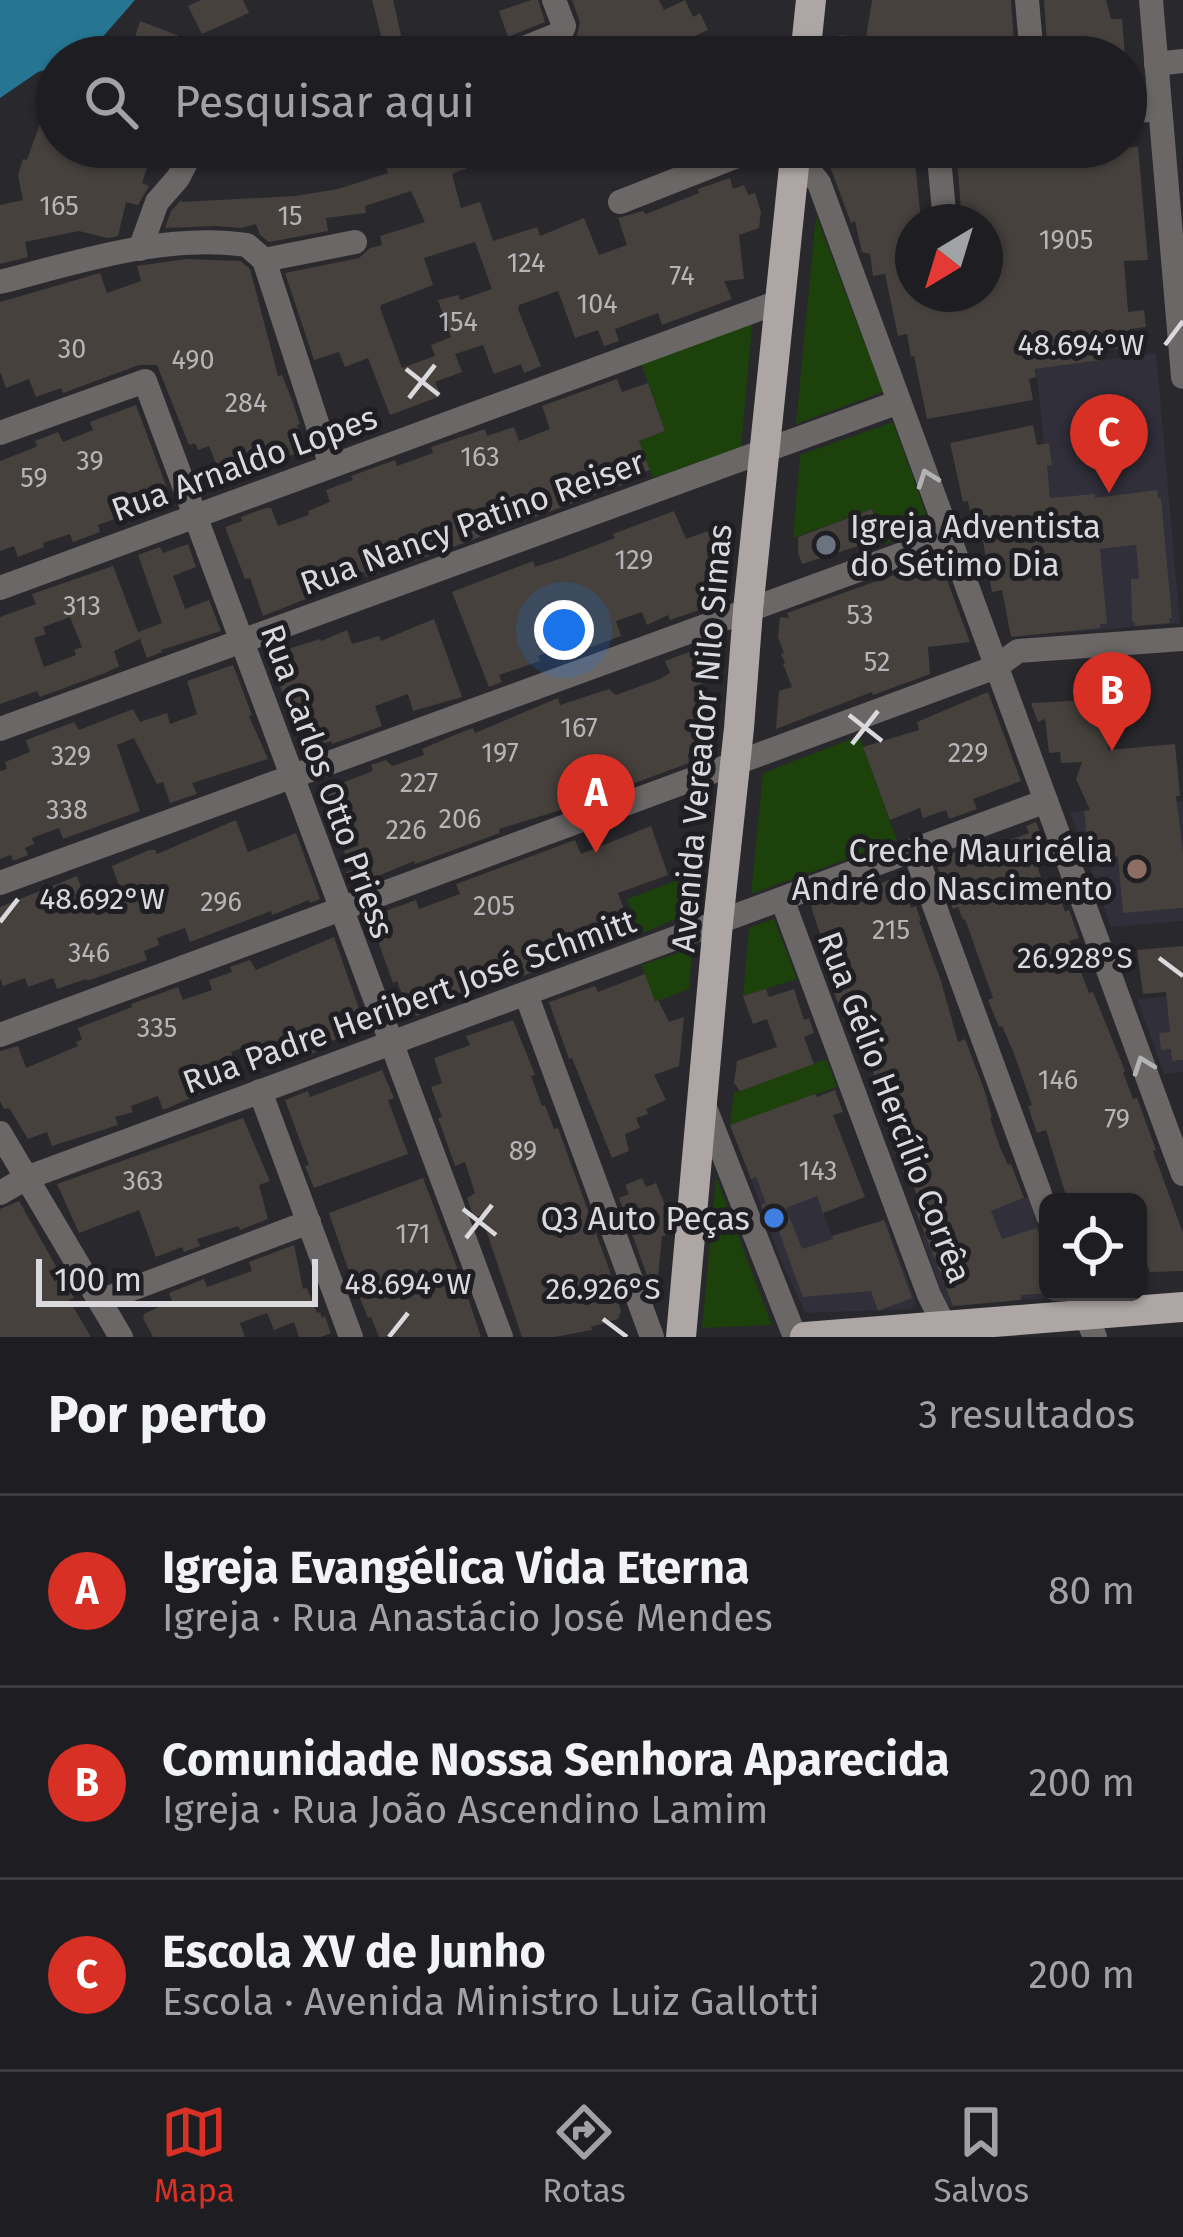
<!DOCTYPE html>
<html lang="pt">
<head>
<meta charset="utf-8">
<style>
	body { margin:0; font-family:"Fira Sans",sans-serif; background:#2b2b2f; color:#f1f3f6 }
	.controls { position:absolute; right:36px; bottom:36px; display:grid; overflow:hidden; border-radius:18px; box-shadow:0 3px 9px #0004 }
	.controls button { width:108px; height:108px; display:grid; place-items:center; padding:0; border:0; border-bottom:3px solid #3c3c40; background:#1e1e22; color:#f1f3f6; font:60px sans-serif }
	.compass { position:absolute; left:895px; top:204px; width:108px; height:108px; border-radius:50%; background:#1e1e22; box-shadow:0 3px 9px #0004; rotate:218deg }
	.scale { position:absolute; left:36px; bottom:30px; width:282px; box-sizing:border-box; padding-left:12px; border:6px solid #dadade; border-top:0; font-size:33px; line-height:42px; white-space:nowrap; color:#dadade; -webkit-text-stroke:9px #1f1e23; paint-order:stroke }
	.you { position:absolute; left:564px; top:630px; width:42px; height:42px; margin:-30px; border:9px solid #fff; border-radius:50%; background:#1a73e8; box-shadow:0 0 0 18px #1a73e833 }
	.badge { display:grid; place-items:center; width:78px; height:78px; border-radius:50%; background:#d93025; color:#fff; font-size:39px; font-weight:700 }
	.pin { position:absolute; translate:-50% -99px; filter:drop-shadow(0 3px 6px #0008) }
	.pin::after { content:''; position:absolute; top:63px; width:42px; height:36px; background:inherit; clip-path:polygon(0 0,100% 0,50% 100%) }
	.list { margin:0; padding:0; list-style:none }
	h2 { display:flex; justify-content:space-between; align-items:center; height:156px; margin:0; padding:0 48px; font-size:51px }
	h2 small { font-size:39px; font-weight:400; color:#a1a2a5 }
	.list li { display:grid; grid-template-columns:78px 1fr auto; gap:36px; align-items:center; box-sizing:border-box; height:192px; padding:0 48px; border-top:3px solid #3c3c40 }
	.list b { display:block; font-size:45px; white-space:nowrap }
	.list p { margin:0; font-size:39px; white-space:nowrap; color:#a1a2a5 }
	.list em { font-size:39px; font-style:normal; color:#a1a2a5 }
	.icon { flex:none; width:66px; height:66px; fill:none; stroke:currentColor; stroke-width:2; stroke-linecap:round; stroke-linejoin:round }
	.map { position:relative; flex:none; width:1183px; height:1337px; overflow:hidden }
	.search { position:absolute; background:#1e1e22; box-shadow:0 3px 9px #0004; left:36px; right:36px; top:36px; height:132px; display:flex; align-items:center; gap:30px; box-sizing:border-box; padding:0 42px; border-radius:66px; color:#a1a2a5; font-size:45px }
	.sheet { height:732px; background:#1e1e22 }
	nav { display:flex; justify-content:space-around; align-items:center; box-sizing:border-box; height:168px; border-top:3px solid #3c3c40; background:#1e1e22; font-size:33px; color:#a1a2a5 }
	nav a { display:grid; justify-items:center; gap:6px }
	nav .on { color:#d93025 }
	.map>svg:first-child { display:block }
	.built { fill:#302f3a }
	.green { fill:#1c410b }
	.water { fill:#267693 }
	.building { fill:#46413d; fill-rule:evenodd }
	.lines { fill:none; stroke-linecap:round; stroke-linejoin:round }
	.minor { stroke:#6b6767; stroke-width:24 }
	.major { stroke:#ada6a4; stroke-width:30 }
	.oneway { stroke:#b3b2b4 }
	.ticks { fill:none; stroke:#dadade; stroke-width:4.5 }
	.worship-dot { fill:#6b7280; stroke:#1f1e23; stroke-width:4.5 }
	.education-dot { fill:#8d6e63; stroke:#1f1e23; stroke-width:4.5 }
	.shop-dot { fill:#3f7fe0; stroke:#1f1e23; stroke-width:4.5 }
	.labels { text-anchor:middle; stroke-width:10; stroke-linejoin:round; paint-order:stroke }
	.number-label { font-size:27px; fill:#b5b4b6 }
	.street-label { font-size:33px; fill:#dadade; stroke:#1f1e23 }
	.poi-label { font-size:33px; fill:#dadade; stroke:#1f1e23; text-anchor:end }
	.ticks-label { font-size:30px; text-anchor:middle; fill:#dadade; stroke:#1f1e23; stroke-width:10; stroke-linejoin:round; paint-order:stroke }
</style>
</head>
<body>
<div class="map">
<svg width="1183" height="1337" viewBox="0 0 1183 1337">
	<rect width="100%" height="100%" fill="#28282d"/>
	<!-- built -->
	<g class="built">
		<polygon points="1156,353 1180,623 1064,633 1036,369"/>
		<polygon points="1183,801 1183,921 1111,927 1070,812"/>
		<polygon points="1183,995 1183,1072 1164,1074 1137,999"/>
		<polygon points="793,1132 833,1238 885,1220 914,1297 915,1304 910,1309 808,1313 804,1310 780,1258 741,1152"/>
		<polygon points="1028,1197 1048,1252 1048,1292 1063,1292 1064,1296 947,1307 921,1236"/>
	</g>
	<!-- green -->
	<g class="green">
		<polygon points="816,215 883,392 796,424"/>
		<polygon points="750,324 752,326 741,447 653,478 639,441 665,431 641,363"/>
		<polygon points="893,422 931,528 886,544 872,509 793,538 800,455"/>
		<polygon points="859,736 897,841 751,894 763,773"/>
		<polygon points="699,872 696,911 640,934 627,899"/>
		<polygon points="774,919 797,979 743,996 749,928"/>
		<polygon points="690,949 692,951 689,989 655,1002 641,965"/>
		<polygon points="826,1059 837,1087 730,1125 734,1093"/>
		<polygon points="716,1177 771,1323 771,1325 702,1328"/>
	</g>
	<!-- water -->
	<polygon class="water" points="0,0 135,0 85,57 57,57 57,66 38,72 0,98"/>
	<!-- building -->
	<g class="building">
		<polygon points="201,0 243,0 249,13 202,34 188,6"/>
		<polygon points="372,0 393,0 406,57 391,57 388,46 384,47"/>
		<polygon points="531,0 538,0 545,22 508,37 499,11"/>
		<polygon points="572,0 659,0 664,10 685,0 693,17 700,13 708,30 674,46 672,43 643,56 635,39 600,57 546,57 567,48 576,40 580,22"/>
		<polygon points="872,0 1011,0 1015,57 838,57 839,35 866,37"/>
		<polygon points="1044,0 1106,0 1111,19 1122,19 1125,57 1048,57"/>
		<polygon points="140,21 182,37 175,57 129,57"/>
		<polygon points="751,36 760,37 761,57 698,57 697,38"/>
		<polygon points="41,121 57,126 57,147 154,147 142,183 149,186 138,205 126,202 118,236 107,238 79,231 25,242 28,257 0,264 0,205 23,200 18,175 23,159 27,160"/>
		<path d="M409,147H519L452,174L461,208L480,202L493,241L537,227L540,236L584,218L599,255L627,245L618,218L643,211L646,214L699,193L698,189L730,178L733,189L744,185L748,195L755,193L761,212L759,228L739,235L744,279L724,281L732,299L662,325L658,313L615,329L619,341L604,346L598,330L575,338L558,291L519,305L518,309L541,366L524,373L521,364L494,374L483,345L455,354L462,372L435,382L441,396L390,415L368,358L345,367L339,352L314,360L285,273L359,258L370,248L382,245L380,236L425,222L411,191L365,206L366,213L326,218L328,231L269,242L260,235L256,224L241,228L216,226L165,228L171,211L183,198L181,202L295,196L338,189L388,173L384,161L410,153ZM475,242L492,289L460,300L458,295L438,300L451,337L431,345L435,356L402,368L380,308L381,305L433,285L424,258Z"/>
		<polygon points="863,147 922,147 923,160 915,161 921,222 913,222 913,294 985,294 985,222 962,222 956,147 1138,147 1148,260 1124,261 1128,312 1144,310 1146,327 1130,329 1131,348 1101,350 1102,360 1035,369 1036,377 1029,379 1033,400 927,419 914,356 911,357 907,334 898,336 885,274 873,276 870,254 862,252 855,221 851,223 828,161 835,156"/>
		<polygon points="186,259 240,261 250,269 278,376 282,375 293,403 300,424 297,425 306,450 241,473 240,470 226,475 223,466 218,468 209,446 198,450 195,443 189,445 157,365 139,365 63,393 61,388 36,397 29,379 6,388 0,372 0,302 100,273 107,293 141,281 137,266"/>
		<polygon points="617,379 622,392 648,383 665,431 639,441 650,470 624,480 625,484 412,562 409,553 382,563 384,571 366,577 364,572 329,583 331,589 263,616 250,578 245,579 225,527 242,521 241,517 266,508 271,508 278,526 309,515 308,511 330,502 326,490 353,480 351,476 395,460 397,466 433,453 431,447 485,429 487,436 514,427 519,441 550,429 542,406"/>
		<polygon points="136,405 171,499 98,525 100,532 73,542 70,534 43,543 44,547 18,557 14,546 0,551 0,461 31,449 37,446 35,441 58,432 63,442 93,430 90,422"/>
		<polygon points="1033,425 1037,445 1049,443 1052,465 1047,466 1050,498 1095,494 1095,498 1157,490 1158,498 1161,498 1172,618 1169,618 1170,623 1135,626 1134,621 1132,621 1131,579 1139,579 1136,545 1100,549 1107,624 1100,624 1100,628 1011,637 1002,590 992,592 983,541 976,543 968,501 963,502 950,443"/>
		<polygon points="872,509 883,538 802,564 798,552 798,537"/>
		<polygon points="674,511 686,539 732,522 726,583 722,583 722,602 670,620 668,615 647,625 642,612 616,621 621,636 575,653 572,644 538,656 540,661 499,675 502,682 489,687 452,592 533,561 535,567 562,558 615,538 613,534"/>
		<path d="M188,544L196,567L173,576L185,609L209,600L221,631L161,650L162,652L147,658L140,639L114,651L119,666L105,673L40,697L37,691L0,704V617L36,604L32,594L113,566L138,632L162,623L138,555L160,547L163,553ZM70,617L82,647L74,650L76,655L44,667L34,638L46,634L43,627Z"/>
		<polygon points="940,561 970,642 928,647 930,674 873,695 872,692 776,729 779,691 792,687 783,664 785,663 781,654 784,653 778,637 780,617 789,618 787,613 891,576"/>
		<polygon points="434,619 462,697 413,711 408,694 375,706 382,726 332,744 331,741 306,750 266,652 284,645 285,650 320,639 321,641 347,630 352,644 379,636 381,641"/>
		<polygon points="700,648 710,675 707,676 709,681 693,687 712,746 688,754 689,763 621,788 617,778 613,779 576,791 565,797 568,804 562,805 564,809 499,829 500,833 415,864 414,861 352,887 346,872 352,870 344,851 359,845 348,814 333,819 326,799 329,798 326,789 373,771 371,765 386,760 392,766 424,755 422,749 457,734 473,728 475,733 558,698 560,705 609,689 616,695 660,679 670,673 665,661"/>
		<polygon points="1111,661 1112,671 1141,669 1142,691 1104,693 1108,750 1175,744 1180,796 1176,796 1183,852 1183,908 1123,913 1118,856 1093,858 1090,837 1087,837 1084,811 1090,810 1076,779 1082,762 1061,763 1060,752 1049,753 1045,719 1038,722 1031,703 1090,700 1088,662"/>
		<polygon points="233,665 252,715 249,716 268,759 192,783 197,794 170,803 163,782 157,784 134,738 117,745 140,811 63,839 59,828 32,838 34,844 25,848 28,855 13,861 11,855 0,859 0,771 7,769 5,762 30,752 26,740 74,722 79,730 133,709 140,722 167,713 170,724 197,714 187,681"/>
		<polygon points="988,692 1021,781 973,799 977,809 949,819 946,810 923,818 920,808 890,820 863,747 919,730 917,722"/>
		<polygon points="236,820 248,852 296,833 320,899 310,903 309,900 272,915 271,911 190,942 185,928 157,938 159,945 144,951 147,960 87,981 86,979 57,989 53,978 28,987 25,978 3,986 0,978 0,907 77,876 85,899 119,886 112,866 149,850 155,850 157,854"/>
		<polygon points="1036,822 1049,857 1036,862 1045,890 1056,886 1065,912 1069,910 1079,938 1069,941 1089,993 1093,992 1125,1071 1123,1072 1133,1099 1137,1098 1156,1150 1153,1151 1183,1233 1183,1271 1150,1272 1138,1241 1138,1202 1068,1202 1046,1130 1037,1133 1028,1106 1032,1105 1013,1051 1002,1026 999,1027 988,1000 993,998 965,919 963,920 958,907 953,909 935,860 987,840 990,847 1029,833 1026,826"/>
		<polygon points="651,826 668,875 618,893 626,915 606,922 612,940 587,949 581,934 543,948 549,964 534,972 485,989 484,987 428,1004 430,1011 416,1016 412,1006 407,1008 397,981 393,983 373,927 376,926 372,916 416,900 419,909 460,894 456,884 575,840 581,854"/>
		<polygon points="899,876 911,908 916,906 921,921 919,921 941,981 958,1042 965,1039 985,1092 992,1117 990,1118 1000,1147 1008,1165 1011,1164 1024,1198 991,1211 1002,1239 1037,1228 1048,1258 1048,1293 1021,1295 1021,1300 953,1306 915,1209 921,1207 911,1179 907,1181 887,1133 891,1132 873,1072 861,1047 859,1047 846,1010 841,1011 833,990 838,989 827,961 823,963 818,949 823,947 822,940 811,906 830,898 832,901 846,897"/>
		<polygon points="334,937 365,1026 353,1030 355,1033 320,1045 322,1050 306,1056 304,1052 267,1066 259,1042 231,1052 240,1077 163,1110 158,1096 131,1106 133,1112 115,1117 118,1125 52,1146 47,1132 28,1139 9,1108 4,1109 0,1101 0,1051 18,1046 26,1068 78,1046 76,1042 82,1040 78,1028 132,1007 131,1004 178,987 183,1000 212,990 209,980 232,972 230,967 250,960 256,970"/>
		<polygon points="1183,946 1183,1060 1172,1061 1171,1049 1161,1050 1159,1033 1170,1032 1166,992 1143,994 1137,950"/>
		<polygon points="645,974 655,1002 658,1000 669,1022 684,1017 679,1066 654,1075 666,1100 646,1109 648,1114 636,1118 640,1128 625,1134 629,1151 612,1158 572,1058 569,1059 549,1002 595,986 598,992"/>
		<polygon points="766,989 769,997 794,989 804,1020 809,1018 814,1033 804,1037 814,1064 740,1091 734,1083 737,1061 777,1047 767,1019 753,1024 743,996"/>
		<polygon points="513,1020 535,1075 531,1076 542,1106 545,1105 554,1129 558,1128 609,1269 621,1311 618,1319 591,1327 592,1330 554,1337 522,1337 481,1215 474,1218 467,1198 475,1193 465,1162 455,1166 438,1118 442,1117 431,1087 442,1083 434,1058 470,1045 466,1036"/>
		<polygon points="382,1070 394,1098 388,1100 408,1154 314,1188 305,1166 309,1165 285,1100 308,1091 310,1097"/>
		<polygon points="835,1090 843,1112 833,1115 865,1197 823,1213 817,1196 786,1208 802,1249 833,1239 832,1236 884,1220 912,1298 878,1311 871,1291 803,1297 778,1229 771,1231 761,1205 766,1203 756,1177 751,1179 730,1125 815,1094 817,1097"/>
		<polygon points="243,1118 270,1181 259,1185 268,1219 240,1230 238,1226 197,1239 200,1246 184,1252 182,1247 156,1257 139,1210 79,1233 57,1184"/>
		<polygon points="423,1178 463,1283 481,1337 379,1337 371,1317 368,1318 347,1266 329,1213"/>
		<polygon points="642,1178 646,1187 656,1183 668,1213 665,1236 662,1236 658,1277 648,1278 619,1198 629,1194 625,1185"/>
		<polygon points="19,1201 74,1298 69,1300 91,1337 0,1337 0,1209"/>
		<polygon points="294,1245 303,1289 307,1288 317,1313 320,1312 322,1318 325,1316 331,1333 321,1337 299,1337 294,1322 274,1330 267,1313 240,1323 245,1337 153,1337 143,1318 144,1314 172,1301 169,1293 204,1279 207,1287 252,1271 249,1262"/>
	</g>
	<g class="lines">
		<!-- minor -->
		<g class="minor">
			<polyline points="1027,0 1032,57"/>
			<polyline points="1151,0 1183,377"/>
			<polyline points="502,57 561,33 564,26 554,0"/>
			<polyline points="1156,64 1183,61"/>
			<polyline points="1126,112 1159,109"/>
			<polyline points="938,147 945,222"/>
			<polyline points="795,161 811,173 819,183 1183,1174"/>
			<polyline points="620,202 737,156 778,151 795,155 821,147"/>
			<polyline points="140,249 157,202 178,178 194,147"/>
			<polyline points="264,260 355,242"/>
			<path d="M0,282C78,262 165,233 247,245L264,260L331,466"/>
			<polyline points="0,433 145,381 501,1337"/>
			<polyline points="0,588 781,301"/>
			<polyline points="0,729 899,402"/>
			<polyline points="914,850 1048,1216"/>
			<polyline points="0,883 949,537"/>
			<polyline points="782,899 929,1295 950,1337"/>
			<polyline points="526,994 652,1337"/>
			<polyline points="0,1035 996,667 1018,651 1183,639"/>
			<polyline points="260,1091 351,1337"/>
			<polyline points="704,1105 795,1337"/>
			<polyline points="0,1133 121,1337"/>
			<polyline points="0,1193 26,1178 1046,801"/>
			<polyline points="1076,1292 1095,1337"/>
			<polyline points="100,1301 309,1222"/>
		</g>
		<!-- major -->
		<g class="major">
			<polyline points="805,57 811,0"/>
			<polyline points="681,1337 718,923 739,728 748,610 796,147"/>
			<polyline points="805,1337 1183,1307"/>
		</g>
	</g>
	<!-- one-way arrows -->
	<defs><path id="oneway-chevron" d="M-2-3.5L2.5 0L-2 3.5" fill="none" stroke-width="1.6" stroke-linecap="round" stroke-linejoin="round" transform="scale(3)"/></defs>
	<g class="oneway">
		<use href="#oneway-chevron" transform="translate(927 478) rotate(-110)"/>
		<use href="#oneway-chevron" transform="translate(1143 1065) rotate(-110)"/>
	</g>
	<!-- ticks -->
	<path class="ticks" d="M1165,345L1183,321M406,369L439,395M409,398L435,365M849,715L882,741M852,744L878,711M0,922L18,899M1159,958L1183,976M463,1209L496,1235M466,1238L492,1205M603,1319L627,1337M389,1337L408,1313"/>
	<!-- markers -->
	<circle class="worship-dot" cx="826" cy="545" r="12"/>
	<circle class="education-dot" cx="1137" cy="869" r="12"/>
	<circle class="shop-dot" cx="774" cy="1218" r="12"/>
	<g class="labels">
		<!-- number labels -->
		<g class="number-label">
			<text x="59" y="215">165</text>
			<text x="290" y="225">15</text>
			<text x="1066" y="249">1905</text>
			<text x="526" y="272">124</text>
			<text x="682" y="285">74</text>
			<text x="597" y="313">104</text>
			<text x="458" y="331">154</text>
			<text x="72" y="358">30</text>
			<text x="193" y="369">490</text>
			<text x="246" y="412">284</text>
			<text x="480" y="466">163</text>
			<text x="90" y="470">39</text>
			<text x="34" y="487">59</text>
			<text x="634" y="569">129</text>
			<text x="82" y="615">313</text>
			<text x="860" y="624">53</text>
			<text x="877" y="671">52</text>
			<text x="579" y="737">167</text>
			<text x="500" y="762">197</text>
			<text x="968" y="762">229</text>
			<text x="71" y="765">329</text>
			<text x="419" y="792">227</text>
			<text x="67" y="819">338</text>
			<text x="460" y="828">206</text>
			<text x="406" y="839">226</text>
			<text x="221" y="911">296</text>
			<text x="494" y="915">205</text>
			<text x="891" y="939">215</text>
			<text x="89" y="962">346</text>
			<text x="157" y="1037">335</text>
			<text x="1058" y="1089">146</text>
			<text x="1117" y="1128">79</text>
			<text x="523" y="1160">89</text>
			<text x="818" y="1180">143</text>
			<text x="143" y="1190">363</text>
			<text x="413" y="1243">171</text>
		</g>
		<!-- street labels -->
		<g class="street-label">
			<text transform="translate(244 463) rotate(-20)" y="12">Rua Arnaldo Lopes</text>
			<text transform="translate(472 522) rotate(-20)" y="12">Rua Nancy Patino Reiser</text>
			<text transform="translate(701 738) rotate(-85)" y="12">Avenida Vereador Nilo Simas</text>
			<text transform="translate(328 781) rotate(70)" y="12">Rua Carlos Otto Priess</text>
			<text transform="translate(409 1001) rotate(-20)" y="12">Rua Padre Heribert José Schmitt</text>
			<text transform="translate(895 1107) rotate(69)" y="12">Rua Gélio Hercílio Corrêa</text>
		</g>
		<!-- poi labels -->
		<g class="poi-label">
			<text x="850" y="538" text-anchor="start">Igreja Adventista<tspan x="850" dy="38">do Sétimo Dia</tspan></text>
			<text x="1113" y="862">Creche Mauricélia<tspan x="1113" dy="38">André do Nascimento</tspan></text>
			<text x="750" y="1230">Q3 Auto Peças</text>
		</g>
	</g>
	<g class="ticks-label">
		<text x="1081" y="355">48.694°W</text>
		<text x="102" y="909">48.692°W</text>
		<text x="1075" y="968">26.928°S</text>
		<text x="408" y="1294">48.694°W</text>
		<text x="603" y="1299">26.926°S</text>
	</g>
</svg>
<div class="controls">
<button><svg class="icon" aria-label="locate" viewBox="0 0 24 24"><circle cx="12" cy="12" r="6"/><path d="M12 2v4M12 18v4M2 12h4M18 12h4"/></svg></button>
</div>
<svg class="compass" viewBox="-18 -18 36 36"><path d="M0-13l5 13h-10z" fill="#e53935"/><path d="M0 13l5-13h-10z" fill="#a1a2a5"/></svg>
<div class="scale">100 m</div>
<div class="you"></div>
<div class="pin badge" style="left:596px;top:853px">A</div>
<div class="pin badge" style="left:1112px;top:751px">B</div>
<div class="pin badge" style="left:1109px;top:493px">C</div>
<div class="search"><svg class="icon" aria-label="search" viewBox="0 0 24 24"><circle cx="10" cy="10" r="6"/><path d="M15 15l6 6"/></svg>Pesquisar aqui</div>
</div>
<section class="sheet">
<h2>Por perto<small>3 resultados</small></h2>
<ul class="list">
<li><span class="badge">A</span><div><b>Igreja Evangélica Vida Eterna</b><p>Igreja · Rua Anastácio José Mendes</p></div><em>80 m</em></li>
<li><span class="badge">B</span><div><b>Comunidade Nossa Senhora Aparecida</b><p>Igreja · Rua João Ascendino Lamim</p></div><em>200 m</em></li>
<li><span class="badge">C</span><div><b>Escola XV de Junho</b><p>Escola · Avenida Ministro Luiz Gallotti</p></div><em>200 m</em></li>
</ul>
</section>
<nav>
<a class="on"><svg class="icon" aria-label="map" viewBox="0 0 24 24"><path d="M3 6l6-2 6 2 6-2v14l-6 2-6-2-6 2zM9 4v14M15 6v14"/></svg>Mapa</a>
<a><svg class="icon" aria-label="directions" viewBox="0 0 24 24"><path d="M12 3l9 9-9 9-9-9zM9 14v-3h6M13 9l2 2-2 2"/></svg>Rotas</a>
<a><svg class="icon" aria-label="saved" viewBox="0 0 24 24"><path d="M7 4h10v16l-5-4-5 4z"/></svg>Salvos</a>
</nav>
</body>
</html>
